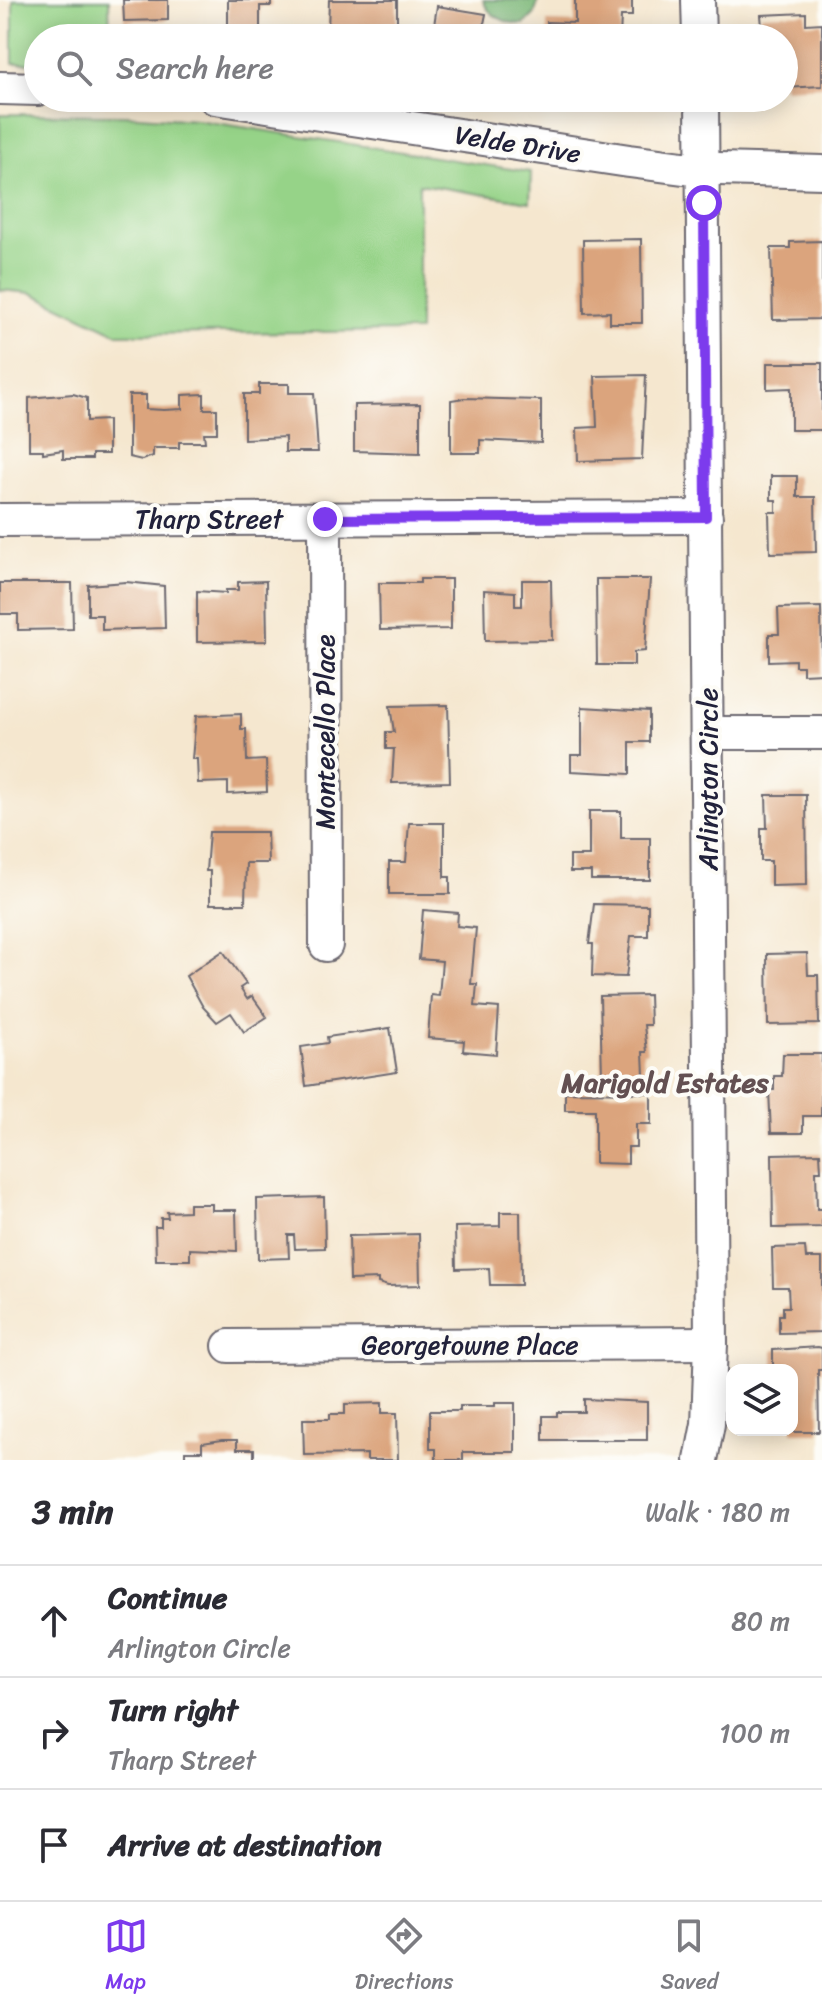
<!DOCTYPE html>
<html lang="en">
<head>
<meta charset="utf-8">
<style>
	body { margin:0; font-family:Sriracha,sans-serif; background:#f7f7f7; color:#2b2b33 }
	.controls { position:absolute; right:24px; bottom:24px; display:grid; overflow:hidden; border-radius:16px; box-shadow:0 4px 20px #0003 }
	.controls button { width:72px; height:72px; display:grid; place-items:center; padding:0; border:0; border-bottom:2px solid #e1e1e2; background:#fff; color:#2b2b33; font:40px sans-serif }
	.stop { position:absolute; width:24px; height:24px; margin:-18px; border:6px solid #7c3aed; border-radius:50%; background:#fff }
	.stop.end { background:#7c3aed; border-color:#fff; box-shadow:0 2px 8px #0008 }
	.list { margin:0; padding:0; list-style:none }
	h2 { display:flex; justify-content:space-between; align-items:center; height:104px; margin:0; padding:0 32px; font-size:34px }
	h2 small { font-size:26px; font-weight:400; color:#7c7c81 }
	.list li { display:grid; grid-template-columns:52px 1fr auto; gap:24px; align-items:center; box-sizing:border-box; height:112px; padding:0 32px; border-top:2px solid #e1e1e2 }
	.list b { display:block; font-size:30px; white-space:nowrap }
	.list p { margin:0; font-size:26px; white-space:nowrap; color:#7c7c81 }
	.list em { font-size:26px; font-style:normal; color:#7c7c81 }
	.icon { flex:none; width:44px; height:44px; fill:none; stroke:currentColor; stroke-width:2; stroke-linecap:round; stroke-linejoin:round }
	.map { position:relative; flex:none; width:822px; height:1460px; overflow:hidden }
	.search { position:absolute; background:#fff; box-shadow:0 4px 20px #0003; left:24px; right:24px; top:24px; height:88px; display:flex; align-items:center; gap:20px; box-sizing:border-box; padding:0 28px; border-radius:44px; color:#7c7c81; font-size:30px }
	.sheet { height:440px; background:#fff }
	nav { display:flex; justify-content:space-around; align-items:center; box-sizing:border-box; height:112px; border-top:2px solid #e1e1e2; background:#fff; font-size:22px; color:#7c7c81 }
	nav a { display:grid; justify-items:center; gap:4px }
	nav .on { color:#7c3aed }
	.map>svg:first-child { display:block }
	.green { fill:#96d388; stroke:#5c7a62; stroke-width:2 }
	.forest { fill:#78b574; stroke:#4d6c58; stroke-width:2 }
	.building { fill:#dba47d }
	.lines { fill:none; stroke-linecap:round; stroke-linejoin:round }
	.street-casing { stroke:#6c676f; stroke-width:36 }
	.street { stroke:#fff; stroke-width:32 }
	.route { stroke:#7c3aed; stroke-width:10 }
	.labels { text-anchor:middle; stroke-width:8; stroke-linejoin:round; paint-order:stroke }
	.street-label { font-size:26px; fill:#22223b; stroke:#fdfcf7 }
	.neighbourhood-label { font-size:28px; font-weight:bold; fill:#635052; stroke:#fdfcf7 }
</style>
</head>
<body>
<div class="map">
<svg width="822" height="1460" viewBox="0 0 822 1460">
	<rect width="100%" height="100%" fill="#fdfcf7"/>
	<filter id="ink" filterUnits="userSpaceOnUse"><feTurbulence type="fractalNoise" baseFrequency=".0125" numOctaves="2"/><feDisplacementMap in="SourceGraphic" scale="16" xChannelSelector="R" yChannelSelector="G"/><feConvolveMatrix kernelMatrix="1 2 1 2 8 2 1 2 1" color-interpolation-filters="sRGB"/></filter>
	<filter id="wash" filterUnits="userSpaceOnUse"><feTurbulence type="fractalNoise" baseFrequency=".006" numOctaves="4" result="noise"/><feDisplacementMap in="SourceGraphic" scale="32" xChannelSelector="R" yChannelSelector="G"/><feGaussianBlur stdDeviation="1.8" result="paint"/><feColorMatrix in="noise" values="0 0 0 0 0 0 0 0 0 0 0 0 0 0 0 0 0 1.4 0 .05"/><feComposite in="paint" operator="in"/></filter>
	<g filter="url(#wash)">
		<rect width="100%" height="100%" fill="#f5e7cf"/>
		<!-- green -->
		<g class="green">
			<polygon points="13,0 109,0 110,38 38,38 38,63 13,63"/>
			<polygon points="0,114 125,115 197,120 531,172 530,202 419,184 419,331 118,334 32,293 0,290"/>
		</g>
		<!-- forest -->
		<path class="forest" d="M483,0H539L534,15L524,24C508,24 488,17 483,0Z"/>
		<g id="blocks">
			<!-- building -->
			<g class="building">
				<polygon points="123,0 168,0 168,20 124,21"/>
				<polygon points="228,0 271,0 271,6 260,6 260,28 228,28"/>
				<polygon points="329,0 397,0 397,38 344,38 344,32 328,32"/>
				<polygon points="575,0 632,0 632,16 621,16 620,38 547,38 547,22 575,23"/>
				<polygon points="437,6 486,14 481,38 432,38"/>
				<polygon points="806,13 806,24 822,23 822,86 784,88 784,38 763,38 761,15"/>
				<polygon points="641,239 642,323 610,323 610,312 584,313 583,240"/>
				<polygon points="822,241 822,319 773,320 771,248 790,248 790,242"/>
				<polygon points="767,363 822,363 822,430 791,430 791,388 767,389"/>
				<polygon points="646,375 642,459 578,461 577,428 597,427 595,376"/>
				<polygon points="259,384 289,384 289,393 314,393 318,452 285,452 285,437 244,439 244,394 259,394"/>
				<polygon points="73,394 87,398 87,421 108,420 108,454 92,454 92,459 63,459 63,450 43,453 43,450 29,450 29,398"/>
				<polygon points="204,394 204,409 217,409 217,433 204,433 205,442 179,442 179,448 153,448 153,456 142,460 129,457 129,395 146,395 146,409 164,410 182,409 182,395"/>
				<polygon points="464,398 541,400 541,443 480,440 480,453 451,453 451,400"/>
				<polygon points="420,404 420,453 354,451 354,405"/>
				<polygon points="771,476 797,476 797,497 815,497 816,552 770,553 769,512 776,512 776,500 771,500"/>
				<polygon points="420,579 451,579 451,629 380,630 379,583 420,583"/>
				<polygon points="596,579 650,579 645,651 634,652 634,665 597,665"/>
				<polygon points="522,580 551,580 552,640 485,641 484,590 515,592 515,606 522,606"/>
				<polygon points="266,581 267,641 197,642 197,591 226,593 226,590 238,590 238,582"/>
				<polygon points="126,582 164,586 165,628 102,630 102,615 88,615 88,585"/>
				<polygon points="0,583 72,583 73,629 18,630 18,614 0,614"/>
				<polygon points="821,607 822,673 803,674 803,666 795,666 795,660 769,661 769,634 779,634 778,608"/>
				<polygon points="448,705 450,782 392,783 394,749 386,749 386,732 394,732 390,706"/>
				<polygon points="582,707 649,711 649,742 630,742 630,774 571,771 571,755 582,755"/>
				<polygon points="241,714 241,729 246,729 247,761 266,760 267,792 228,794 228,782 198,783 197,759 192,759 196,716"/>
				<polygon points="766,795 806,795 807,885 771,886 771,861 761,861 761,828 767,828"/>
				<polygon points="589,811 621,811 621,838 650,838 650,880 591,880 591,872 570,872 570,856 589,856"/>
				<polygon points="409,823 444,823 444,877 450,877 450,894 389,894 389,862 406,862"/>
				<polygon points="209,832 267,832 268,863 246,863 245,904 210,904 210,871 206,871"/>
				<polygon points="594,904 648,905 648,936 631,936 626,977 592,976 593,944 589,944"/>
				<polygon points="423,910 458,913 457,926 476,928 471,984 477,984 475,1006 499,1008 496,1054 463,1051 464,1041 428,1038 431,995 439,996 442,961 419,959"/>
				<polygon points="223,951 246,984 240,988 247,999 252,996 267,1017 244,1032 231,1013 217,1022 203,1007 186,976"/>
				<polygon points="807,953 808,975 818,975 819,1024 768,1025 767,954"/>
				<polygon points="649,995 650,1025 644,1025 647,1052 643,1052 644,1075 602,1076 600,996"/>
				<polygon points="390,1028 397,1072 306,1086 301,1047 328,1043 327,1037"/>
				<polygon points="783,1054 822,1054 821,1116 803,1116 803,1133 771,1133 769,1090 774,1090 774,1076 782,1076"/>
				<polygon points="565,1092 651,1093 651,1124 636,1124 636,1147 628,1147 628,1164 595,1163 595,1110 565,1110"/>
				<polygon points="820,1153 821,1171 816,1171 817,1209 822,1209 822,1227 773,1228 772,1154"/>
				<polygon points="324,1197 325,1248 295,1249 294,1235 288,1235 289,1258 258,1259 257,1199"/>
				<polygon points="189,1204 212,1204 212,1210 236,1210 237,1251 190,1249 190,1260 156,1260 155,1227 161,1227 161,1218 168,1218 167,1212 189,1211"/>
				<polygon points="500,1212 520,1212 521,1285 490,1285 489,1268 456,1269 455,1227 500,1226"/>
				<polygon points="419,1234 420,1285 388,1286 378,1283 378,1279 350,1280 349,1236"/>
				<polygon points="805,1247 806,1258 822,1258 822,1332 779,1333 779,1315 783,1315 783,1307 789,1307 788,1287 773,1287 772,1248"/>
				<polygon points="818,1347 822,1348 822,1370 818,1370 819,1432 792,1432 792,1370 773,1370 773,1350"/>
				<polygon points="584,1399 647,1402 647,1440 543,1440 543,1416 557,1416 557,1412 584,1412"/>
				<polygon points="382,1403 382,1413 397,1413 398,1460 367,1460 367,1454 304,1455 303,1419 330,1419 330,1414 345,1414 345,1404"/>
				<polygon points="495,1403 515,1403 515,1452 463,1452 463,1460 436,1460 436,1449 430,1449 430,1411 460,1411 460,1406 495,1406"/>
				<polygon points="222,1440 237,1440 237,1449 254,1449 254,1460 185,1460 185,1451 202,1451 202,1443"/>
			</g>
		</g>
	</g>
	<g filter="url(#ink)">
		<use href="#blocks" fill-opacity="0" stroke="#6c676f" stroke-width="2"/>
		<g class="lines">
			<!-- street casing -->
			<g class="street-casing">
				<g id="street">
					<polyline points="698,0 699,38"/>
					<polyline points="0,88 38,89"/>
					<polyline points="215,98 629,161 683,168 822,172"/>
					<polyline points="325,519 326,945"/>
					<polyline points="0,520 706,517"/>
					<polyline points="707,733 822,733"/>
					<polyline points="229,1346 711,1343"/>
					<polyline points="701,1460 708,1424 711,1343 702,98"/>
				</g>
			</g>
			<!-- street -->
			<use href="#street" class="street"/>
		</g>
	</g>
	<g class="lines" filter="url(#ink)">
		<!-- route -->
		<polyline class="route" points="325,519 706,517 704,203"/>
	</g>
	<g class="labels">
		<!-- street labels -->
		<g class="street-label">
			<text transform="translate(518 144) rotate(9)" y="9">Velde Drive</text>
			<text x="209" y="528">Tharp Street</text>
			<text transform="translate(325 732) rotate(-90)" y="9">Montecello Place</text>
			<text transform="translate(708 779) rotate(-90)" y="9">Arlington Circle</text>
			<text x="470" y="1354">Georgetowne Place</text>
		</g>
		<!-- neighbourhood labels -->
		<g class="neighbourhood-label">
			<text x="665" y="1092">Marigold Estates</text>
		</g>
	</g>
</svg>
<div class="controls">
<button><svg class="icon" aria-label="layers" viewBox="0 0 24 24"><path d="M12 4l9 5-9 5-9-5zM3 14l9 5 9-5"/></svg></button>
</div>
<div class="stop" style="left:704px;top:203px"></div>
<div class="stop end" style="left:325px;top:519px"></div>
<div class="search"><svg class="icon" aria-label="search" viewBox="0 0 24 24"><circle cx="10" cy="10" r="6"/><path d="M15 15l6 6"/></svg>Search here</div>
</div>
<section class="sheet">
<h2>3 min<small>Walk · 180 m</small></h2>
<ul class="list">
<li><svg class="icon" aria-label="ahead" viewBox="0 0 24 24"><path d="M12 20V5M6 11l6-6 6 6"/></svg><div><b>Continue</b><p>Arlington Circle</p></div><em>80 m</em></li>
<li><svg class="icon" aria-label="right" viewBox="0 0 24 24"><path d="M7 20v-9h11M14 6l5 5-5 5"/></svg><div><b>Turn right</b><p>Tharp Street</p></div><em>100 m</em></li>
<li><svg class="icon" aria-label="arrive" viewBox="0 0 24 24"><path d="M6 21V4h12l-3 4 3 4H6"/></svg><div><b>Arrive at destination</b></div></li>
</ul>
</section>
<nav>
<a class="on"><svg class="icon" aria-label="map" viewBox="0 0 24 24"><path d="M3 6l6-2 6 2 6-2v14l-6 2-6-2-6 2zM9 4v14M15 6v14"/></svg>Map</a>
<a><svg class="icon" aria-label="directions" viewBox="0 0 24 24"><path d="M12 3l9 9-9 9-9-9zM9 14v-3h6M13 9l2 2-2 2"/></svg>Directions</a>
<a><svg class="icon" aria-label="saved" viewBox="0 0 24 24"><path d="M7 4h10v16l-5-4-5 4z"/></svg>Saved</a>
</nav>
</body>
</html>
